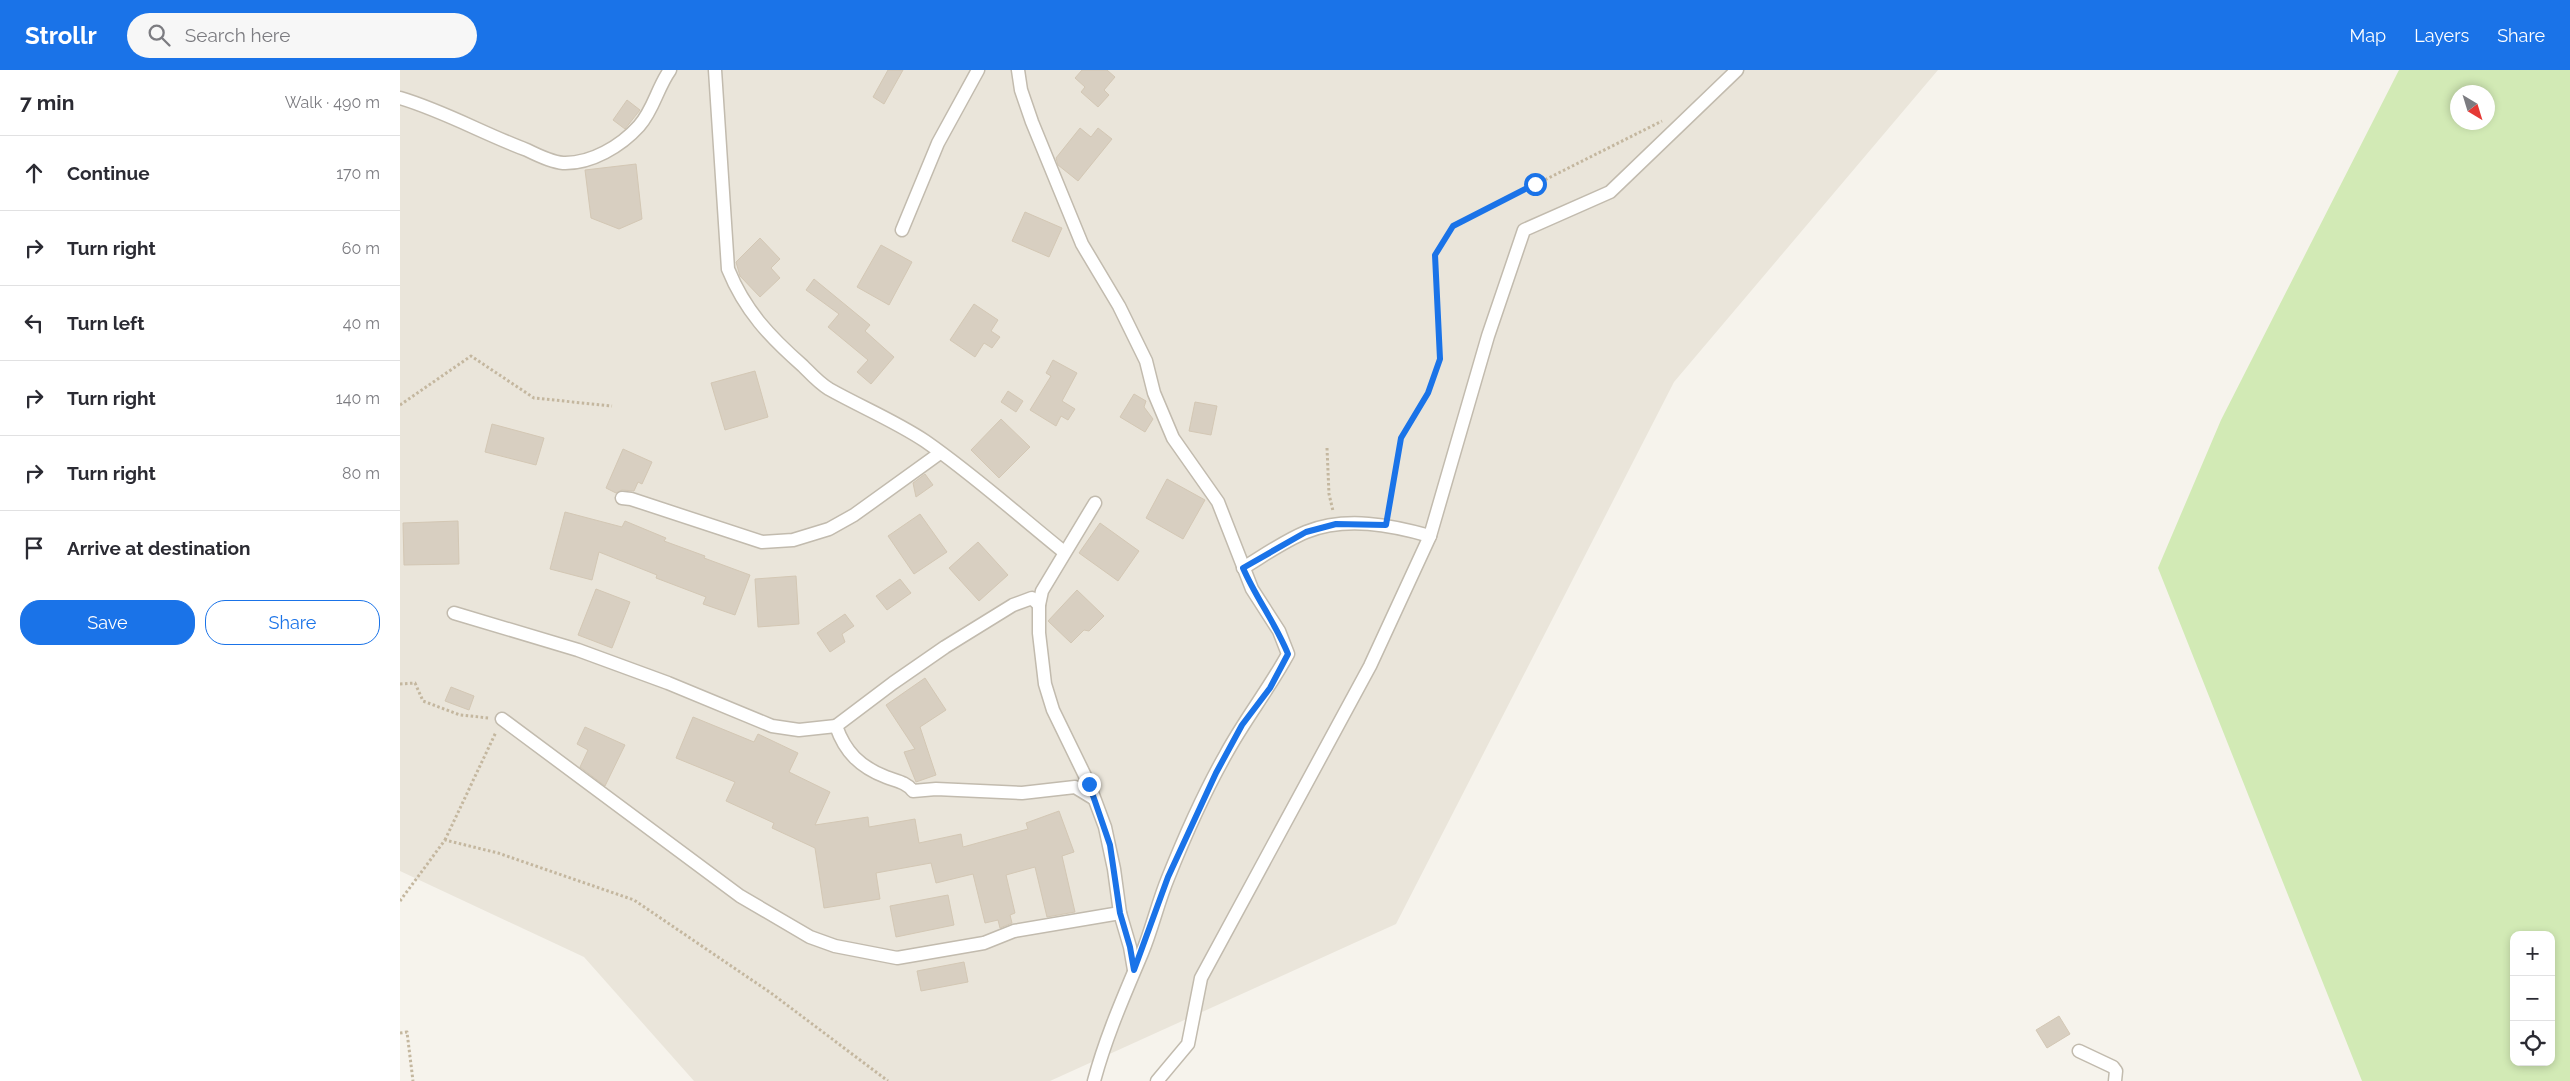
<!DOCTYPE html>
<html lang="en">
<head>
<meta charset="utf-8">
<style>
	body { margin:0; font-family:Raleway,sans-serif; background:#f7f7f7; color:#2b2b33 }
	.controls { position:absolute; right:15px; bottom:15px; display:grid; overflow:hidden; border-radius:10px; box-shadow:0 2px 8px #0003 }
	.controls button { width:45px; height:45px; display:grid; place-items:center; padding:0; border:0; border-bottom:1px solid #e1e1e2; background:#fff; color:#2b2b33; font:25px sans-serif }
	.compass { position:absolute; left:2050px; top:15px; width:45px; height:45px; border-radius:50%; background:#fff; box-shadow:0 2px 8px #0003; rotate:142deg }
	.stop { position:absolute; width:15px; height:15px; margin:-11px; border:4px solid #1a73e8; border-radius:50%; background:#fff }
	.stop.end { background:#1a73e8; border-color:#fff; box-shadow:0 1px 5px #0008 }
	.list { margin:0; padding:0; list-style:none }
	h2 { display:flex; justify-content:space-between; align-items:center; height:65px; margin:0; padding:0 20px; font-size:21px }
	h2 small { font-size:16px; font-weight:400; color:#7c7c81 }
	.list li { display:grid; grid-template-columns:32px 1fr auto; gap:15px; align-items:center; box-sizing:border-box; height:75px; padding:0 20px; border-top:1px solid #e1e1e2 }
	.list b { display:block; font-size:19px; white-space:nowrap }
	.list em { font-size:16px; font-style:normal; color:#7c7c81 }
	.actions { display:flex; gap:10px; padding:15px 20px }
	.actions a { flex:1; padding:11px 0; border:1px solid #1a73e8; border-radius:20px; text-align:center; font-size:18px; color:#1a73e8 }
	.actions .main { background:#1a73e8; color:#fff }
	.icon { flex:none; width:28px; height:28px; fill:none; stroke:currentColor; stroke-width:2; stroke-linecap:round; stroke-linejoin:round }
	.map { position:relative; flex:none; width:2170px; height:1011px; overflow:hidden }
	header { display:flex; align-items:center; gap:30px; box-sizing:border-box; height:70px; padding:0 25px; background:#1a73e8; color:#fff }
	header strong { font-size:24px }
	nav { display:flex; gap:28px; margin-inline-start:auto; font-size:18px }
	.search { width:350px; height:45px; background:#f7f7f7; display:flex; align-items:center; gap:12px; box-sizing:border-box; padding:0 18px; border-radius:28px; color:#7c7c81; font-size:19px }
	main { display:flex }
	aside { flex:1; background:#fff }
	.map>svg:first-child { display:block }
	.residential { fill:#eae5da }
	.green { fill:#d2eab5; fill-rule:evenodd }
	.building { fill:#d8cfc1; stroke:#d3c7b4 }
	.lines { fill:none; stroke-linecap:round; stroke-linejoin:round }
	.street-casing { stroke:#c2bbae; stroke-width:15 }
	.path { stroke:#c4b79f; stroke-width:3; stroke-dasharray:2.5 2.5; stroke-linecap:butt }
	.street { stroke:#fff; stroke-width:12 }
	.route { stroke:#1a73e8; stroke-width:6 }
</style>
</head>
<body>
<header>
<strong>Strollr</strong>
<div class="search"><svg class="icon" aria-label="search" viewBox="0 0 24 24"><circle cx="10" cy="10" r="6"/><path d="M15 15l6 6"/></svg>Search here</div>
<nav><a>Map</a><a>Layers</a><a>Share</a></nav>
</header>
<main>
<aside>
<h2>7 min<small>Walk · 490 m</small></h2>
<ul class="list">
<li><svg class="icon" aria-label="ahead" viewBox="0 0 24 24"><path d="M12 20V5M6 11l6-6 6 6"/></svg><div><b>Continue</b></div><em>170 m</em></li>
<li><svg class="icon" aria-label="right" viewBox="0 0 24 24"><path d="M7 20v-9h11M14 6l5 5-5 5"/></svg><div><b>Turn right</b></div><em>60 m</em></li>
<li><svg class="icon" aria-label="left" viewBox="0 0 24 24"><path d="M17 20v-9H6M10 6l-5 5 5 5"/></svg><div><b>Turn left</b></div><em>40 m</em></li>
<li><svg class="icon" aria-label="right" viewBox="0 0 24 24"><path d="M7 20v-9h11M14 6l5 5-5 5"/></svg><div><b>Turn right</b></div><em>140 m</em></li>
<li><svg class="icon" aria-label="right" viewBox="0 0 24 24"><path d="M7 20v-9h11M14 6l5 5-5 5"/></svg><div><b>Turn right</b></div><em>80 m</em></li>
<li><svg class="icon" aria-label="arrive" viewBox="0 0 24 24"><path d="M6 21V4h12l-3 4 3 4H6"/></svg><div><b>Arrive at destination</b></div></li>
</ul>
<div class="actions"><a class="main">Save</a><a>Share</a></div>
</aside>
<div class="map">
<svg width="2170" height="1011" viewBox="0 0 2170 1011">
	<rect width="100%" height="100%" fill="#f6f3ec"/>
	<!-- residential -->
	<polygon class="residential" points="0,0 1538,0 1274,312 996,854 650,1011 294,1011 184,887 0,801"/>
	<!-- green -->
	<path class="green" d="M1999,0H2170V1011H1962L1758,498L1821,350ZM2058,22H2088V52H2058ZM2114,865H2151V992H2114Z"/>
	<!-- building -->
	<g class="building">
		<polygon points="488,0 503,0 484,34 473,27"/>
		<polygon points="682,0 707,0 715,7 704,20 709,25 698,37 681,22 685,17 675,8"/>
		<polygon points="227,30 240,40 225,59 213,50"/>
		<polygon points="680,58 691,67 698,58 712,69 678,111 658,95 656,88"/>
		<polygon points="236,94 242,149 219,159 191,148 185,100"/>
		<polygon points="625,142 662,158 649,187 612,171"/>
		<polygon points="360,168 380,189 371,198 380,208 360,227 340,206 336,192"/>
		<polygon points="481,175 512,192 489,235 457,217"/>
		<polygon points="414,209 470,255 465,261 494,287 471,314 457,302 468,290 428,257 439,244 406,220"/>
		<polygon points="574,234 598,250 591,261 600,267 592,278 584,273 575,287 550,270"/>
		<polygon points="653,290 677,303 662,331 675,339 668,350 661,346 656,356 630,340 651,306 646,303"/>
		<polygon points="355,301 368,347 325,360 311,313"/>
		<polygon points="608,321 623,331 616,342 601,332"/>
		<polygon points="734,324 746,331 744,337 753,349 745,362 720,347"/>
		<polygon points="795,332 817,336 811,365 789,361"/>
		<polygon points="601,349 630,377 599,408 571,380"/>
		<polygon points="92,354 144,368 136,395 85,382"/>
		<polygon points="223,379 252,392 242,414 238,412 234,421 222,420 216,423 206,418"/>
		<polygon points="525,404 533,415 516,427 513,413"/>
		<polygon points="767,409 805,430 783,469 746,448"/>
		<polygon points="165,442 222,457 225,451 266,468 264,471 305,486 304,488 350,505 335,545 303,534 306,527 256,508 257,505 199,482 192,510 150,499"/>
		<polygon points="520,444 547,482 514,504 488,466"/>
		<polygon points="58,451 59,494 4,495 3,453"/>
		<polygon points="700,453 739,481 718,511 679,483"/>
		<polygon points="578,472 608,505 579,531 549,498"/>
		<polygon points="396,506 399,554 358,557 355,509"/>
		<polygon points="500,509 511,523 487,540 476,526"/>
		<polygon points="196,519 230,532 212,578 178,565"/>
		<polygon points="677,520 704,546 689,561 684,560 671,573 648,551"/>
		<polygon points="445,544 454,556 442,564 445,572 430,582 417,563"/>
		<polygon points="525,608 546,640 520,657 536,705 516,712 504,682 515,679 486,635"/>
		<polygon points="51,617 74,626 69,640 45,631"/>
		<polygon points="293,647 354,672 358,664 398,683 389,702 430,722 415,755 468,747 469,757 515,749 519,773 561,764 563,777 628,759 626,753 659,741 674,782 662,786 675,842 647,847 635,797 606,805 615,843 610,845 612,853 600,858 598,850 585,853 573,804 536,813 531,793 476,803 480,829 424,838 415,778 372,758 374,753 326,731 335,712 276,688"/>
		<polygon points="185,657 225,675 205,716 180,697 188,680 177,674"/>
		<polygon points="548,825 554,855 496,867 490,836"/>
		<polygon points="564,892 568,912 521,921 517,901"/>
		<polygon points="1659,946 1670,964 1647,978 1636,960"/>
	</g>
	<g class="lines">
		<!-- street casing -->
		<g class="street-casing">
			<g id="street">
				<path d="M315,0L328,199C345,241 370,267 403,296C411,304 419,313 429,319C461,337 495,351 525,371C574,405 618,445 664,482"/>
				<path d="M618,0L621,20L632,52L682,174L719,236L746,291L754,323L773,368L818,432L852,519L879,561L888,584C869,619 845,649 826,684C805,721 784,768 768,808C758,832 752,859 742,883C724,926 706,966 694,1011"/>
				<path d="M0,28C44,41 84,64 127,80C137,85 151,92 163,93C191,94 221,76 239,56C254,39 257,18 270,0"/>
				<polyline points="502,160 538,73 578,0"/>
				<polyline points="222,428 231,429 362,472 393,470 429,459 454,445 540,383"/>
				<polyline points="695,433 642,521 639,535 639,563 645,614 653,640 689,714 705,757 714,799 720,843 730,877 734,900"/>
				<path d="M843,498C863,486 884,471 906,462C946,446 991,455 1030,466"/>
				<path d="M639,535L632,528L613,535L545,577L493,613L436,656C445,682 460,697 486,707C496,711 506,712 513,721L536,719L622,723L675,717L693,728"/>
				<polyline points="54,543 178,580 268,613 372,656 399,660 436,656"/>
				<polyline points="102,649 340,826 410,867 435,876 497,888 584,873 614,861 720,843"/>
				<polyline points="1679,981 1713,997 1716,1001 1715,1011"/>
				<polyline points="757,1011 788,974 801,908 970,596 1030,466 1088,266 1124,160 1210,122 1337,0"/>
			</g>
		</g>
		<!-- path -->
		<g class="path">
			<polyline points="0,335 71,286 134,328 212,336"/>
			<polyline points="927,378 929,424 933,441"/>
			<polyline points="988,442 1001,368 1028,323 1040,289 1035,185 1053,156 1262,51"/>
			<polyline points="0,614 15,613 23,631 60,645 89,648"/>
			<polyline points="45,770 96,662"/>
			<polyline points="0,831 45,770 98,783 234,830 371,923 488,1011"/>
			<polyline points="0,963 7,962 13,1011"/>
		</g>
		<!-- street -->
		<use href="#street" class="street"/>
	</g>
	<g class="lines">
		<!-- route -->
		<path class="route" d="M689,714L710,775L720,843L730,877L734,900L768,807L816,703L842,655L870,618L888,584C876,554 856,528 843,498L906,462L936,454L986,455L1001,368L1028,323L1040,289L1035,185L1053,156L1135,114"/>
	</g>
</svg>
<div class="controls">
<button>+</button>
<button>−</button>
<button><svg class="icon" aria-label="locate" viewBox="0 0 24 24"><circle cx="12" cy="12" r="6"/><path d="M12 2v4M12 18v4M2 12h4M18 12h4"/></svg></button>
</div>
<svg class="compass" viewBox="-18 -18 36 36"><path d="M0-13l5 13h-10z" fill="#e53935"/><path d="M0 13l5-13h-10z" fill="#7c7c81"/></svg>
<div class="stop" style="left:1135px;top:114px"></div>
<div class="stop end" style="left:689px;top:714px"></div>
</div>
</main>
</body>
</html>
